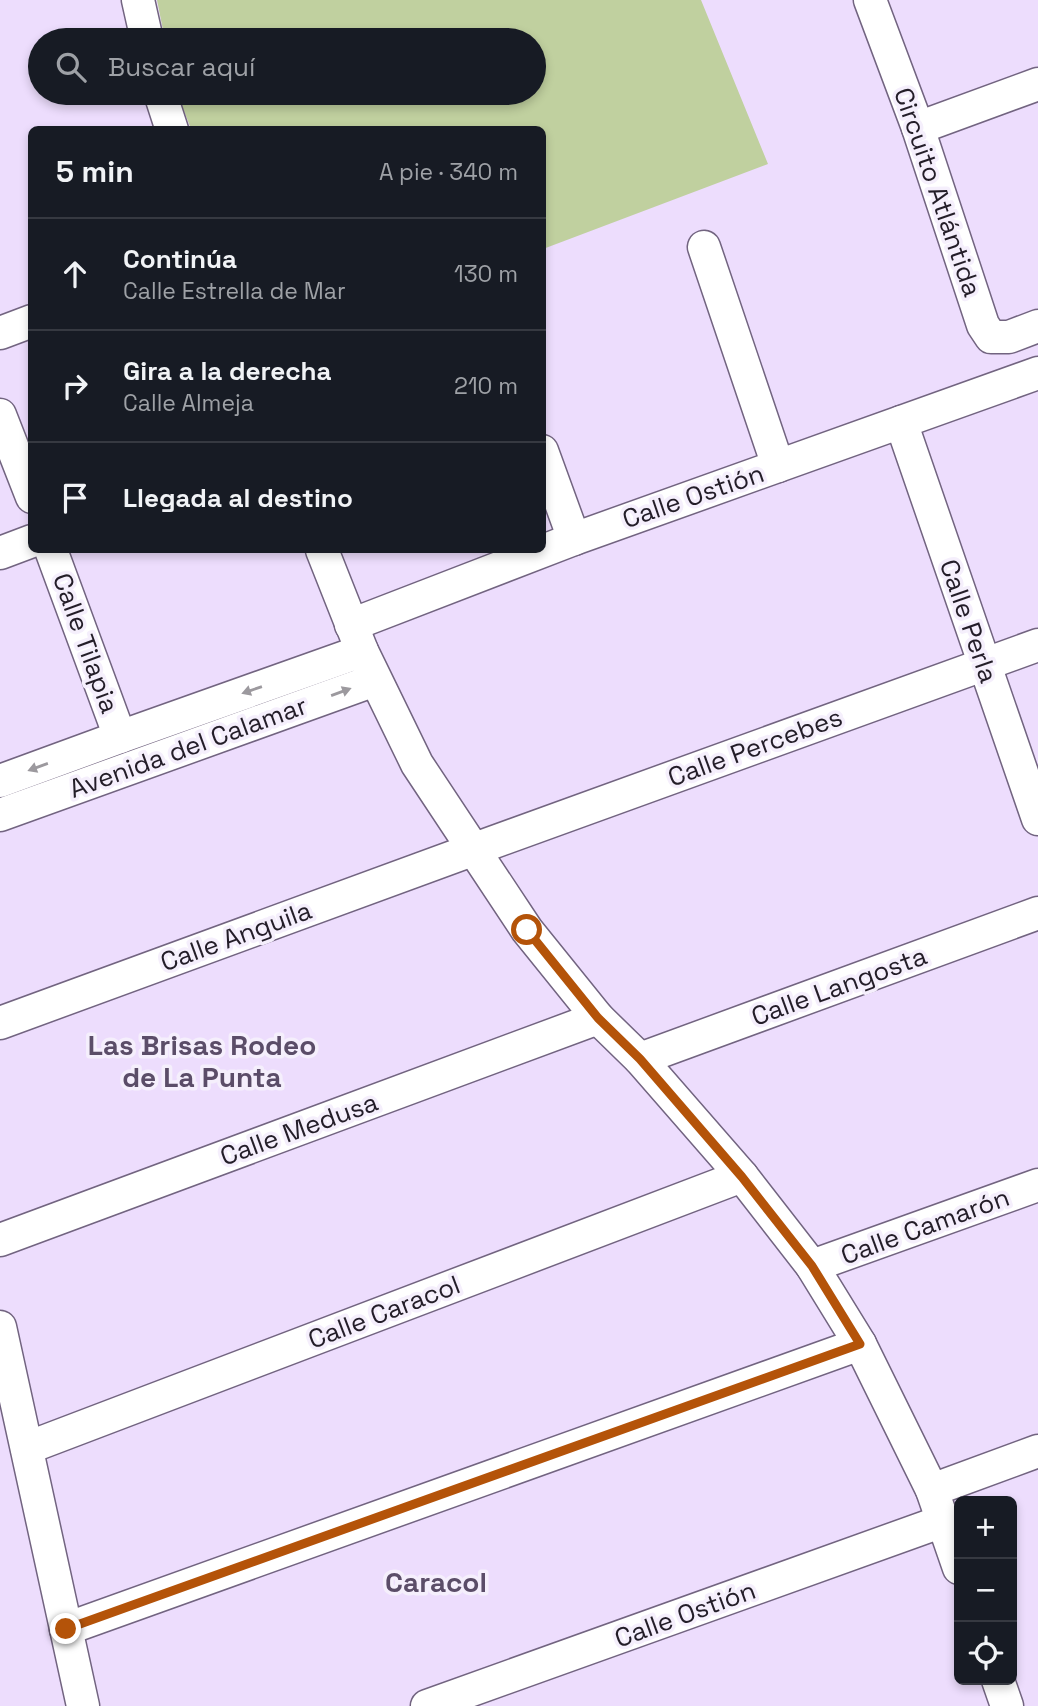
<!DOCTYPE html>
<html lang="es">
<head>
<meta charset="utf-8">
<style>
	body { margin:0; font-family:"Space Grotesk",sans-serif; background:#20242c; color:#f1f3f6 }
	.controls { position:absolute; right:21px; bottom:21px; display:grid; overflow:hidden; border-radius:10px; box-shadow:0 4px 10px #0003 }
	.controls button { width:63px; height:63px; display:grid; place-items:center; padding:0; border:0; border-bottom:2px solid #363941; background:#171b24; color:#f1f3f6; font:35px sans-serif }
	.stop { position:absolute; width:21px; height:21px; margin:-16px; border:5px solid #b45309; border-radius:50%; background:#fff }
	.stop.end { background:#b45309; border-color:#fff; box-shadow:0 2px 7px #0008 }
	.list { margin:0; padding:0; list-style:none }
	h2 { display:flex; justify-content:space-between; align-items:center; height:91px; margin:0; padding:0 28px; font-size:30px }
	h2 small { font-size:23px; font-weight:400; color:#9ea1a6 }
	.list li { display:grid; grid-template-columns:46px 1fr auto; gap:21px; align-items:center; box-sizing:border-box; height:112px; padding:0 28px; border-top:2px solid #363941 }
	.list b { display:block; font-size:26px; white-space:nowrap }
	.list p { margin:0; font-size:23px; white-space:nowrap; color:#9ea1a6 }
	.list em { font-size:23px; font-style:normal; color:#9ea1a6 }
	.icon { flex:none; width:38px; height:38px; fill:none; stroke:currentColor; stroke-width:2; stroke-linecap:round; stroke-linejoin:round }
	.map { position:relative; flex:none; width:1038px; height:1706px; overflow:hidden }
	.search { position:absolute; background:#171b24; box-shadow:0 4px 10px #0003; left:28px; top:28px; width:518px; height:77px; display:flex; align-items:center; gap:18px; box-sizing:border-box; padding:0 24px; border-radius:38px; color:#9ea1a6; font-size:26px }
	.panel { position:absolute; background:#171b24; box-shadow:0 4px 10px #0003; left:28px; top:126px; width:518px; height:427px; border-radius:10px }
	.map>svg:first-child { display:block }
	.green { fill:#c0d09f }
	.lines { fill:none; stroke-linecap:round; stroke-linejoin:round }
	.minor-casing { stroke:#726480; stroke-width:35 }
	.minor { stroke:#fff; stroke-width:32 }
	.oneway { fill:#9c999e }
	.route { stroke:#b45309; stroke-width:9 }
	.labels { text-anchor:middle; stroke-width:7; stroke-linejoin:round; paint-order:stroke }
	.street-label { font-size:26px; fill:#231d28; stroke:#f5effc }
	.neighbourhood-label { font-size:28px; font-weight:bold; fill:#5b4d68; stroke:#f5effc }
</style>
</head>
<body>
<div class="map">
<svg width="1038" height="1706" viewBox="0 0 1038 1706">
	<rect width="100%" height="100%" fill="#edddfd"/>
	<!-- green -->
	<polygon class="green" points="157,0 701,0 768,164 543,249 542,130 191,129 177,93 534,93 534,40 165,40"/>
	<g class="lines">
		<!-- minor casing -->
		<g class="minor-casing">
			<g id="minor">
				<polyline points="138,0 147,40"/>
				<polyline points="870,0 918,128 983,325 991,337 1009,337 1038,326"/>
				<polyline points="160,93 172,130"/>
				<polyline points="918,128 1038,84"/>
				<polyline points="704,247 778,466"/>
				<polyline points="0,333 32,321"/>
				<polyline points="0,415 32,497"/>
				<polyline points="901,422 1038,819"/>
				<polyline points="542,451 574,539"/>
				<polyline points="51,550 120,737"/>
				<polyline points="322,550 362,651 417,764 527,930 598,1018 640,1059 742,1176 812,1266 860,1344 932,1490 959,1568"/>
				<polyline points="0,553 32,541"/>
				<polyline points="351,625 574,539 1038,373"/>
				<polyline points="0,781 120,737 362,651"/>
				<polyline points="0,815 375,680"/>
				<polyline points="0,1023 472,850 1038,645"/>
				<polyline points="640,1059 1038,913"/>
				<polyline points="0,1240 598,1018"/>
				<polyline points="812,1266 1038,1185"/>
				<polyline points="0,1327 83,1706"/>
				<polyline points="27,1448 742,1176"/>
				<polyline points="932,1490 1038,1451"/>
				<polyline points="66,1629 860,1344"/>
				<polyline points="998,1680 1007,1706"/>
				<polyline points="427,1706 943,1521"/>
			</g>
		</g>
		<!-- minor -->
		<use href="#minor" class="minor"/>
	</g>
	<!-- one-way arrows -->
	<defs><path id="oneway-solid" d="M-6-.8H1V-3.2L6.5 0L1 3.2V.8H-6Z" transform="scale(1.75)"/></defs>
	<g class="oneway">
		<use href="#oneway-solid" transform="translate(252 690) rotate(161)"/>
		<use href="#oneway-solid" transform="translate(341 692) rotate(-20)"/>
		<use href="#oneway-solid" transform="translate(38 767) rotate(160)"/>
	</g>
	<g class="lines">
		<!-- route -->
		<polyline class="route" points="66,1629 860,1344 812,1266 742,1177 640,1059 598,1018 527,930"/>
	</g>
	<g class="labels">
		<!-- street labels -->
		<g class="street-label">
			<text transform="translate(938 192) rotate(71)" y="9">Circuito Atlántida</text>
			<text transform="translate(693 496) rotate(-19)" y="9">Calle Ostión</text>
			<text transform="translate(969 621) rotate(71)" y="9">Calle Perla</text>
			<text transform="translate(86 643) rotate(70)" y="9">Calle Tilapia</text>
			<text transform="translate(188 747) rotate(-20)" y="9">Avenida del Calamar</text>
			<text transform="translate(755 747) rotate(-20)" y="9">Calle Percebes</text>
			<text transform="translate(236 936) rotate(-20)" y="9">Calle Anguila</text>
			<text transform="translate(839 986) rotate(-20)" y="9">Calle Langosta</text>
			<text transform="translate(299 1129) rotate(-20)" y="9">Calle Medusa</text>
			<text transform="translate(925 1226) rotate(-20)" y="9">Calle Camarón</text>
			<text transform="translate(384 1312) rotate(-21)" y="9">Calle Caracol</text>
			<text transform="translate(685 1614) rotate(-20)" y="9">Calle Ostión</text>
		</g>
		<!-- neighbourhood labels -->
		<g class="neighbourhood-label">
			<text x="202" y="1055">Las Brisas Rodeo<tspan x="202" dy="32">de La Punta</tspan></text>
			<text x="436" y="1592">Caracol</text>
		</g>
	</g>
</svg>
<div class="controls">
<button>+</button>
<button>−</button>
<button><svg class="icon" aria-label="locate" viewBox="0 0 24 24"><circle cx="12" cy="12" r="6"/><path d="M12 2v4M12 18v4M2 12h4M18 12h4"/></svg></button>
</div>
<div class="stop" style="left:527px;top:930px"></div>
<div class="stop end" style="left:66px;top:1629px"></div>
<div class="search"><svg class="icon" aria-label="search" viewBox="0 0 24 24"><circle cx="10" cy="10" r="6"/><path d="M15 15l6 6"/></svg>Buscar aquí</div>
<section class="panel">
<h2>5 min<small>A pie · 340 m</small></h2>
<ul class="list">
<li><svg class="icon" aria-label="ahead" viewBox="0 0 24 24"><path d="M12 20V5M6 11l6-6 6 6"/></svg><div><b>Continúa</b><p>Calle Estrella de Mar</p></div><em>130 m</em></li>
<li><svg class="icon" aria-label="right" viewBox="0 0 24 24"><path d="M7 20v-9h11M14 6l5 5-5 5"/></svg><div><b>Gira a la derecha</b><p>Calle Almeja</p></div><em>210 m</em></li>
<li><svg class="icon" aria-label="arrive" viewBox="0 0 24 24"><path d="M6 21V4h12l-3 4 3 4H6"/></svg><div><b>Llegada al destino</b></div></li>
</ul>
</section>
</div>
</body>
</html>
